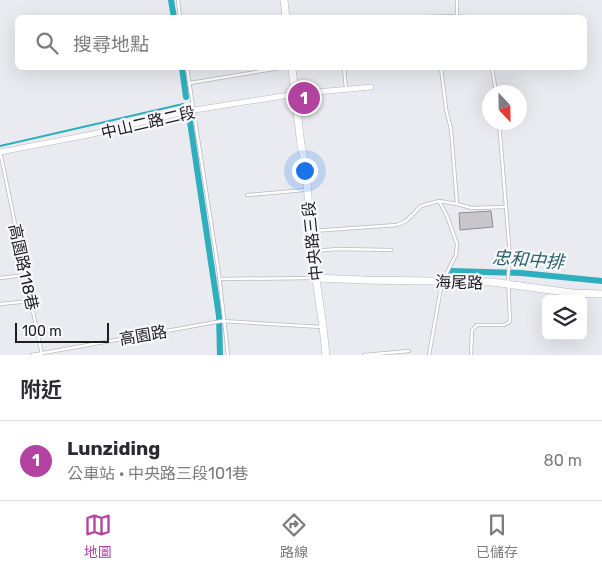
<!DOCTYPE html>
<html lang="zh-TW">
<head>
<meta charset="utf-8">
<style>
	body { margin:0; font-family:Rubik,"Noto Sans TC",sans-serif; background:#f7f7f7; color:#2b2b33 }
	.controls { position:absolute; right:15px; bottom:15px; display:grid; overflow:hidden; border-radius:8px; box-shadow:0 5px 20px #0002 }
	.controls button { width:45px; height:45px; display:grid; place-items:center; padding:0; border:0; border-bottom:1px solid #e1e1e2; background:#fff; color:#2b2b33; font:25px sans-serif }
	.compass { position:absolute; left:482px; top:85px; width:45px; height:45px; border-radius:50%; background:#fff; box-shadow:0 5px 20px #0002; rotate:158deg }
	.scale { position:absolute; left:15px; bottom:12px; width:94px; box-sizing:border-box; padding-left:5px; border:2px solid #1e1e20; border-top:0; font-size:14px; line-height:18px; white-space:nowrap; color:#1e1e20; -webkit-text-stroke:4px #f7f8fd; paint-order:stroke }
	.you { position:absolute; left:304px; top:170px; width:18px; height:18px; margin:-12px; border:4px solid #fff; border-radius:50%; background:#1a73e8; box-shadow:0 0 0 8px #1a73e833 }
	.badge { display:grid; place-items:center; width:32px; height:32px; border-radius:50%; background:#b243a0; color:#fff; font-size:16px; font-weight:700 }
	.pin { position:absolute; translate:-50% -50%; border:2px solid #fff; box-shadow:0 1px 5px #0006 }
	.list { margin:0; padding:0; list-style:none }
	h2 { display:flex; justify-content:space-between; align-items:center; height:65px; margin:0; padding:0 20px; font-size:21px }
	h2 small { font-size:16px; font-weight:400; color:#7c7c81 }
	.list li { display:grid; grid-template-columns:32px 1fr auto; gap:15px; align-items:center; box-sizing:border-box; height:80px; padding:0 20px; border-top:1px solid #e1e1e2 }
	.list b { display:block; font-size:19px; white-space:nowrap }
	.list p { margin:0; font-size:16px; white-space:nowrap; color:#7c7c81 }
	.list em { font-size:16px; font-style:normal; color:#7c7c81 }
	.icon { flex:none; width:28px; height:28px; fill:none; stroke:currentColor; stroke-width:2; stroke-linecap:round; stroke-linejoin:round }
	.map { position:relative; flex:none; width:602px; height:355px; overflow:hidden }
	.search { position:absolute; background:#fff; box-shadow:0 5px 20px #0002; left:15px; right:15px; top:15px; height:55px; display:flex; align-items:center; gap:12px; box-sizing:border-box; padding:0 18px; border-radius:8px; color:#7c7c81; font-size:19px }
	.sheet { height:145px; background:#fff }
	nav { display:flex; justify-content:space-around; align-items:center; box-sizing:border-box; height:70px; border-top:1px solid #e1e1e2; background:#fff; font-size:14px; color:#7c7c81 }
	nav a { display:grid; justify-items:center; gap:2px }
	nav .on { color:#b243a0 }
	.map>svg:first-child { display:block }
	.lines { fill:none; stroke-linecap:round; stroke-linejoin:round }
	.stream { stroke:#2fafbd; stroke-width:2 }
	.canal { stroke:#2fafbd; stroke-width:6 }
	.building { fill:#c9c6cb; stroke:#8e8c90 }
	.service-casing { stroke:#b9babf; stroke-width:4 }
	.minor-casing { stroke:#b9babf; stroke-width:6 }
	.tertiary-casing { stroke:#b9babf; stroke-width:8 }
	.service { stroke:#fff; stroke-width:2.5 }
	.minor { stroke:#fff; stroke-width:5 }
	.tertiary { stroke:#fff; stroke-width:7 }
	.labels { text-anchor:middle; stroke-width:4.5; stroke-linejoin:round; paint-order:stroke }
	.street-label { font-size:16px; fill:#1e1e20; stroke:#f7f8fd }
	.water-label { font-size:18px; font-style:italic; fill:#2d6066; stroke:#f7f8fd }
</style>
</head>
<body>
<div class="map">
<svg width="602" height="355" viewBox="0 0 602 355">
	<rect width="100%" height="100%" fill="#eaebf0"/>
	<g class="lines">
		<!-- stream -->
		<polyline class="stream" points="0,146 183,104"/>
		<!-- canal -->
		<g class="canal">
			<polyline points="171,0 174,18"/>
			<polyline points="182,68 186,97"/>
			<polyline points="189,115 219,316 220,355"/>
			<polyline points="452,271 521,273 602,281"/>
		</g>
	</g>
	<!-- building -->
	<polygon class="building" points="491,211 493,227 460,230 459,213"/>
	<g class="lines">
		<!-- service casing -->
		<g class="service-casing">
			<g id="service">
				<polyline points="178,0 180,18"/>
				<polyline points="457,16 457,0"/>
				<polyline points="384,18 457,16 472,18"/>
				<polyline points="187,68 219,274 228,355"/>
				<polyline points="344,68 346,89"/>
				<polyline points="441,68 446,109 451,129 457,204"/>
				<polyline points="492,68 496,92"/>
				<polyline points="190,83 280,68"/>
				<polyline points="0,151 42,355"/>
				<polyline points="247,195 305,190"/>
				<polyline points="312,231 397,225 406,221 421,206 439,201 457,204 472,208 506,207"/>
				<polyline points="313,251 338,249 391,250"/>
				<polyline points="0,278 25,275"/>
				<polyline points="219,279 315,278"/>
				<polyline points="0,304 31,301"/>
				<polyline points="32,355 222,321 322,327"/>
				<polyline points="364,355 409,351"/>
				<polyline points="429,355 442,282 456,255 457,244 447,216 439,201"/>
				<polyline points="471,355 472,330 477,325 504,325 508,323 510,321 508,277 510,256 499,122"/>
			</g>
		</g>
		<!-- minor casing -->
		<g class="minor-casing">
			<polyline id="minor" points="0,152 93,134 188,111 296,94 371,87"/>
		</g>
		<!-- tertiary casing -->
		<g class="tertiary-casing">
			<g id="tertiary">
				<polyline points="284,0 286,18"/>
				<polyline points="292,68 301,145 306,169 312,251 323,327 326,355"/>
				<polyline points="316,278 364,280 492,282 572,293 602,294"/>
			</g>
		</g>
		<!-- service -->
		<use href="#service" class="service"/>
		<!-- minor -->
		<use href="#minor" class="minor"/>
		<!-- tertiary -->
		<use href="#tertiary" class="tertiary"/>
	</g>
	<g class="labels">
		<!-- street labels -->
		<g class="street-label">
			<text transform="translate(148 122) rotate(-13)" y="6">中山二路二段</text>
			<text transform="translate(312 241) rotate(-96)" y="6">中央路三段</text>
			<text transform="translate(24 267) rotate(78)" y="6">高園路118巷</text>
			<text transform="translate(459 282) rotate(1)" y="6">海尾路</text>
			<text transform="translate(143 335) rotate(-10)" y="6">高園路</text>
		</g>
		<!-- water labels -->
		<g class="water-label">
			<text transform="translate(528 260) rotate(4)" y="6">忠和中排</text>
		</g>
	</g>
</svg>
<div class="controls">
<button><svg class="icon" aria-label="layers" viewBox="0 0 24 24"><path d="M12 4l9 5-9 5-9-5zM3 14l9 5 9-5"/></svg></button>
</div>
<svg class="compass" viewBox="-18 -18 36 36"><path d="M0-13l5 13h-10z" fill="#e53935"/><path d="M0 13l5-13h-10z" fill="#7c7c81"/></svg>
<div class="scale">100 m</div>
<div class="you"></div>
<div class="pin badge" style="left:304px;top:98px">1</div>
<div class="search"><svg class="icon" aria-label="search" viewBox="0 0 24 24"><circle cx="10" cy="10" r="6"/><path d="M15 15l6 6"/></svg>搜尋地點</div>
</div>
<section class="sheet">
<h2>附近<small></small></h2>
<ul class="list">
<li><span class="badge">1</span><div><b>Lunziding</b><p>公車站 · 中央路三段101巷</p></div><em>80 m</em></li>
</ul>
</section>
<nav>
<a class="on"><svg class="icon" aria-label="map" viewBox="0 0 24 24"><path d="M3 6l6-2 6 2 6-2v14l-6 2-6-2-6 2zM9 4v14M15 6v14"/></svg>地圖</a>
<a><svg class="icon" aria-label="directions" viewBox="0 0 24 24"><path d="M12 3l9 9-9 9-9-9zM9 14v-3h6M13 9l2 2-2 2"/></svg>路線</a>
<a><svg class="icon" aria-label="saved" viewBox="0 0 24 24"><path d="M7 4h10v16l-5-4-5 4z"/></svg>已儲存</a>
</nav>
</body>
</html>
